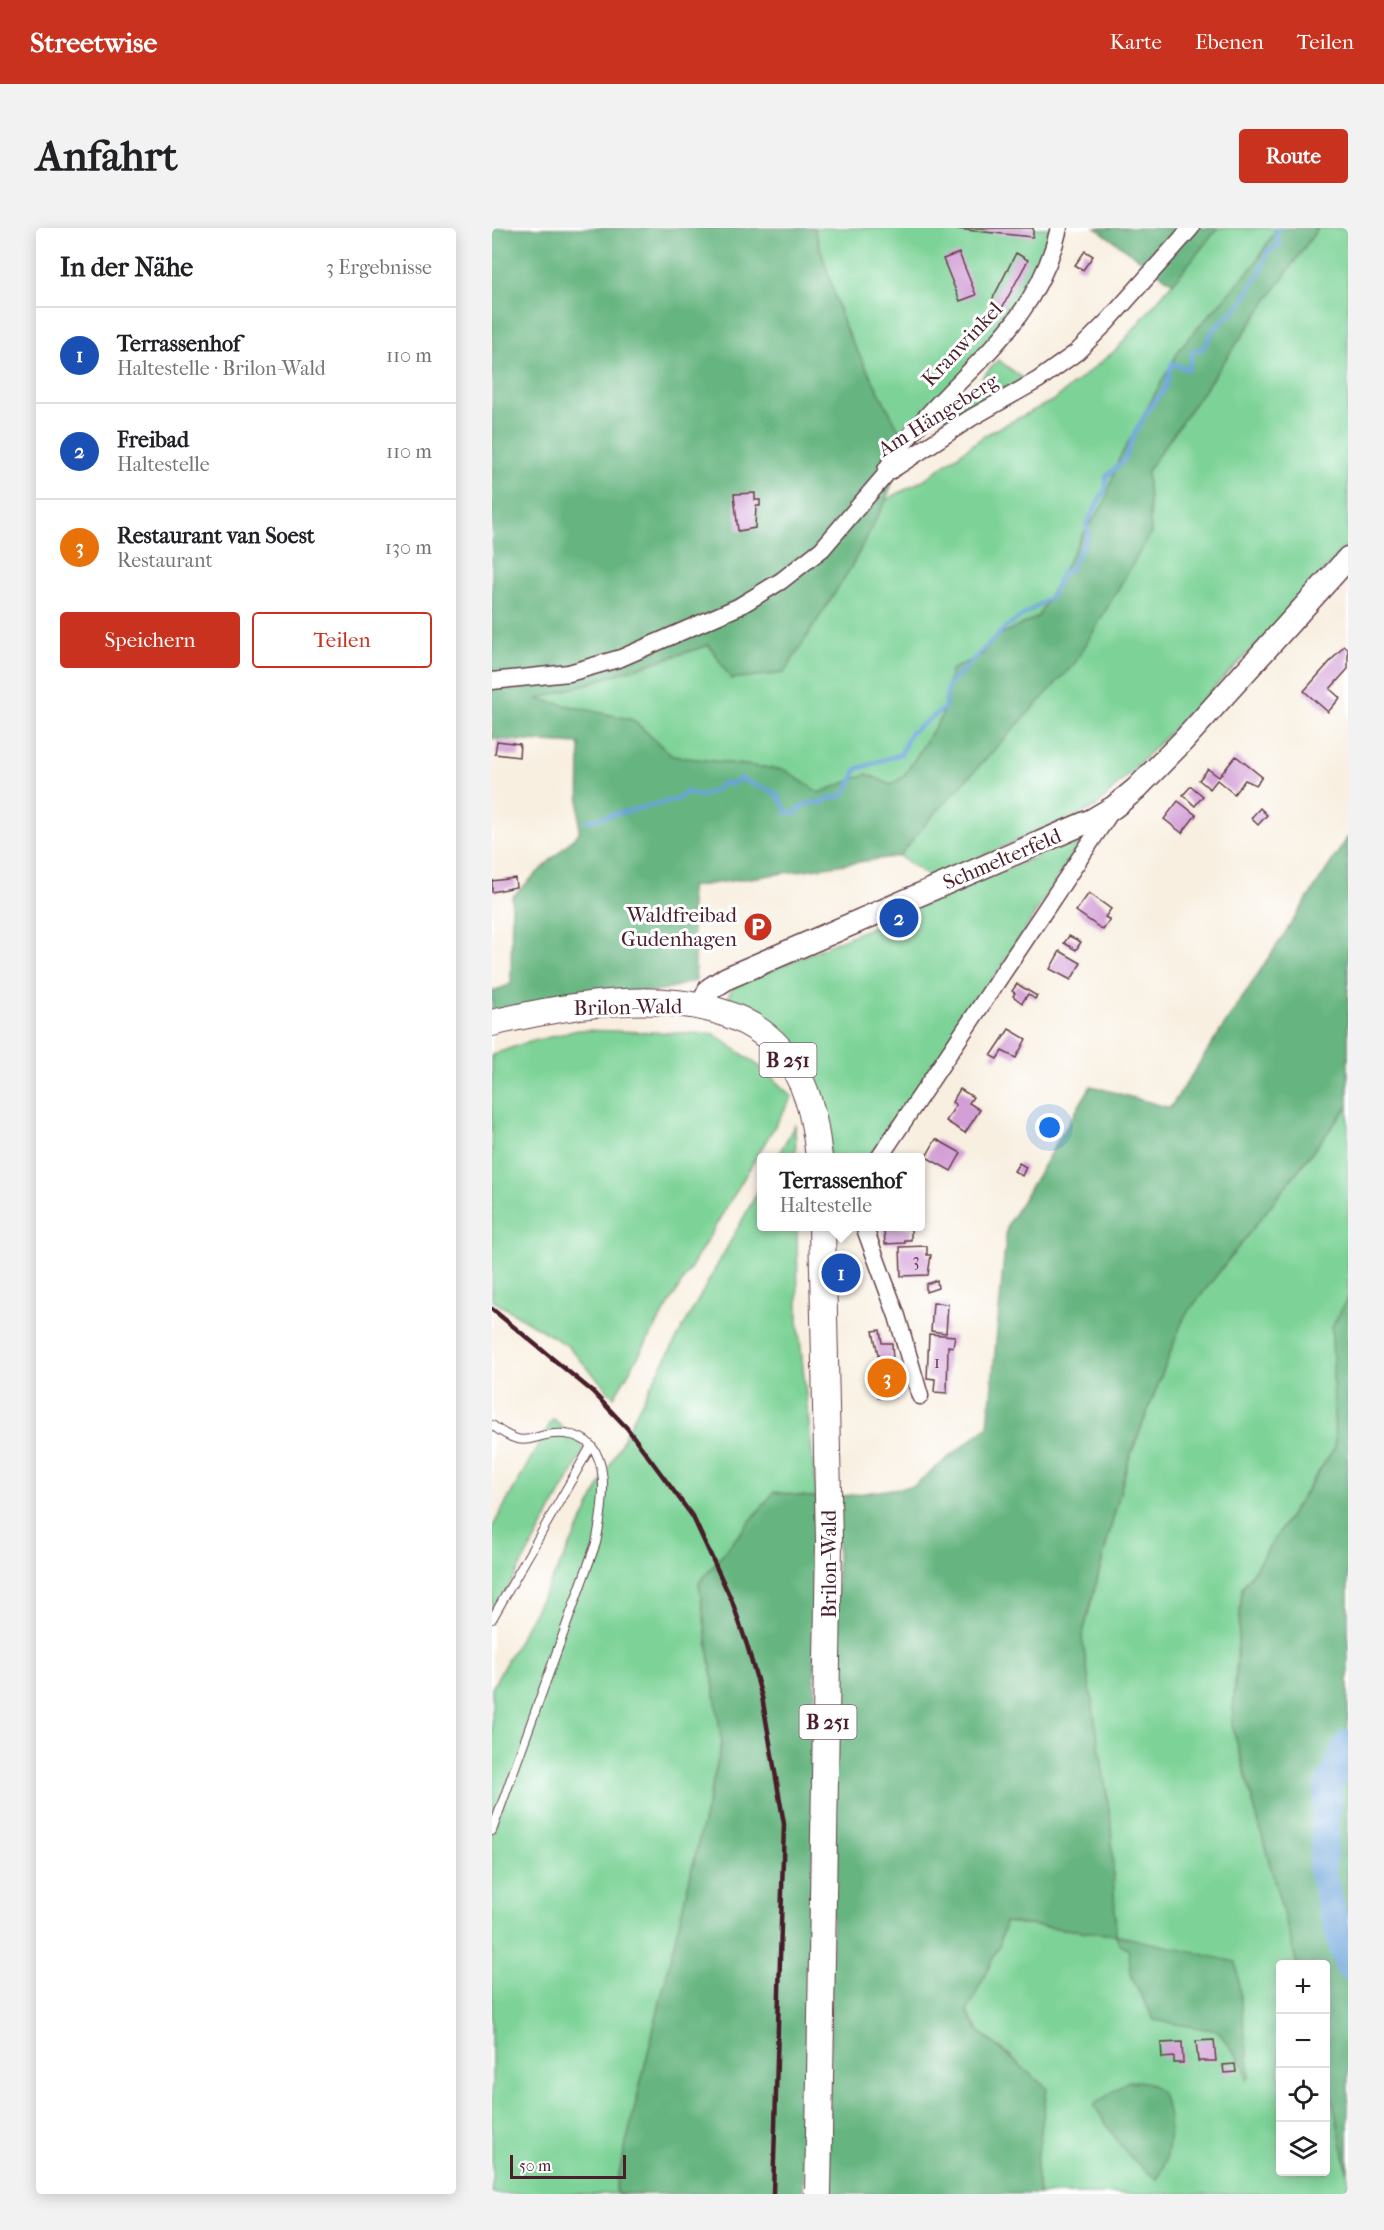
<!DOCTYPE html>
<html lang="de">
<head>
<meta charset="utf-8">
<style>
	body { margin:0; font-family:"IM FELL French Canon",serif; background:#f2f2f2; color:#202124 }
	.controls { position:absolute; right:18px; bottom:18px; display:grid; overflow:hidden; border-radius:6px; box-shadow:0 3px 15px #0003 }
	.controls button { width:54px; height:54px; display:grid; place-items:center; padding:0; border:0; border-bottom:2px solid #e0e0e0; background:#fff; color:#202124; font:30px sans-serif }
	.scale { position:absolute; left:18px; bottom:15px; width:116px; box-sizing:border-box; padding-left:6px; border:3px solid #4a1f2b; border-top:0; font-size:16px; line-height:21px; white-space:nowrap; color:#4a1f2b; -webkit-text-stroke:4px #fff; paint-order:stroke }
	.you { position:absolute; left:558px; top:900px; width:21px; height:21px; margin:-15px; border:4px solid #fff; border-radius:50%; background:#1a73e8; box-shadow:0 0 0 9px #1a73e833 }
	.badge { display:grid; place-items:center; width:39px; height:39px; border-radius:50%; background:#c8321e; color:#fff; font-size:20px; font-weight:700 }
	.pin { position:absolute; translate:-50% -50%; border:3px solid #fff; box-shadow:0 2px 6px #0006 }
	.popup { position:absolute; left:265px; top:925px; width:168px; height:78px; box-sizing:border-box; display:grid; place-content:center; border-radius:6px; background:#fff; filter:drop-shadow(0 2px 4px #0005); font-size:20px; white-space:nowrap; color:#757577 }
	.popup b { font-size:22px; color:#202124 }
	.popup::after { content:''; position:absolute; left:50%; top:100%; margin-left:-12px; border:12px solid transparent; border-top-color:#fff }
	.list { margin:0; padding:0; list-style:none }
	h2 { display:flex; justify-content:space-between; align-items:center; height:78px; margin:0; padding:0 24px; font-size:26px }
	h2 small { font-size:20px; font-weight:400; color:#757577 }
	.list li { display:grid; grid-template-columns:39px 1fr auto; gap:18px; align-items:center; box-sizing:border-box; height:96px; padding:0 24px; border-top:2px solid #e0e0e0 }
	.list b { display:block; font-size:22px; white-space:nowrap }
	.list p { margin:0; font-size:20px; white-space:nowrap; color:#757577 }
	.list em { font-size:20px; font-style:normal; color:#757577 }
	.actions { display:flex; gap:12px; padding:18px 24px }
	.actions a { flex:1; padding:14px 0; border:2px solid #c8321e; border-radius:6px; text-align:center; font-size:21px; color:#c8321e }
	.actions .main { background:#c8321e; color:#fff }
	.icon { flex:none; width:33px; height:33px; fill:none; stroke:currentColor; stroke-width:2; stroke-linecap:round; stroke-linejoin:round }
	.map { position:relative; flex:none; width:856px; height:1966px; overflow:hidden; border-radius:6px }
	header { display:flex; align-items:center; gap:36px; box-sizing:border-box; height:84px; padding:0 30px; background:#c8321e; color:#fff }
	header strong { font-size:28px }
	nav { display:flex; gap:33px; margin-inline-start:auto; font-size:21px }
	.intro { display:flex; align-items:center; justify-content:space-between; box-sizing:border-box; height:144px; padding:0 36px }
	h1 { margin:0; font-size:42px }
	.button { padding:15px 27px; border-radius:6px; background:#c8321e; color:#fff; font-size:21px; font-weight:700 }
	main { display:flex; gap:36px; padding:0 36px }
	aside { flex:1; background:#fff; border-radius:6px; box-shadow:0 3px 15px #0003 }
	.map>svg:first-child { display:block }
	.green { fill:#7dd397; stroke:#647961; stroke-width:1.5 }
	.forest { fill:#66b580; stroke:#586a56; stroke-width:1.5 }
	.lines { fill:none; stroke-linecap:round; stroke-linejoin:round }
	.stream { stroke:#6aa3d9; stroke-width:4.5 }
	.river { stroke:#6aa3d9; stroke-width:27 }
	.building { fill:#d39fd7 }
	.lane-casing { stroke:#643e46; stroke-width:10 }
	.street-casing { stroke:#643e46; stroke-width:19 }
	.secondary-casing { stroke:#643e46; stroke-width:25 }
	.primary-casing { stroke:#643e46; stroke-width:28 }
	.lane { stroke:#fff; stroke-width:8 }
	.street { stroke:#fff; stroke-width:16 }
	.secondary { stroke:#fff; stroke-width:22 }
	.primary { stroke:#fff; stroke-width:26 }
	.rail { stroke:#4a1f2b; stroke-width:4.5 }
	.labels { text-anchor:middle; stroke-width:6; stroke-linejoin:round; paint-order:stroke }
	.number-label { font-size:18px; fill:#6c3f56 }
	.shield { fill:#fff; stroke:#80626b; stroke-width:1.5 }
	.shield-label { font-size:20px; font-weight:bold; fill:#4a1f2b }
	.street-label { font-size:21px; fill:#4a1f2b; stroke:#fff }
	.poi-label { font-size:21px; fill:#4a1f2b; stroke:#fff; text-anchor:end }
</style>
</head>
<body>
<header>
<strong>Streetwise</strong>
<nav><a>Karte</a><a>Ebenen</a><a>Teilen</a></nav>
</header>
<div class="intro"><h1>Anfahrt</h1><a class="button">Route</a></div>
<main>
<aside>
<h2>In der Nähe<small>3 Ergebnisse</small></h2>
<ul class="list">
<li><span class="badge" style="background:#1a4fb4">1</span><div><b>Terrassenhof</b><p>Haltestelle · Brilon-Wald</p></div><em>110 m</em></li>
<li><span class="badge" style="background:#1a4fb4">2</span><div><b>Freibad</b><p>Haltestelle</p></div><em>110 m</em></li>
<li><span class="badge" style="background:#e8710a">3</span><div><b>Restaurant van Soest</b><p>Restaurant</p></div><em>130 m</em></li>
</ul>
<div class="actions"><a class="main">Speichern</a><a>Teilen</a></div>
</aside>
<div class="map">
<svg width="856" height="1966" viewBox="0 0 856 1966">
	<rect width="100%" height="100%" fill="#fff"/>
	<filter id="ink" filterUnits="userSpaceOnUse"><feTurbulence type="fractalNoise" baseFrequency=".0167" numOctaves="2"/><feDisplacementMap in="SourceGraphic" scale="12" xChannelSelector="R" yChannelSelector="G"/><feConvolveMatrix kernelMatrix="1 2 1 2 8 2 1 2 1" color-interpolation-filters="sRGB"/></filter>
	<filter id="wash" filterUnits="userSpaceOnUse"><feTurbulence type="fractalNoise" baseFrequency=".008" numOctaves="4" result="noise"/><feDisplacementMap in="SourceGraphic" scale="24" xChannelSelector="R" yChannelSelector="G"/><feGaussianBlur stdDeviation="1.35" result="paint"/><feColorMatrix in="noise" values="0 0 0 0 0 0 0 0 0 0 0 0 0 0 0 0 0 1.4 0 .05"/><feComposite in="paint" operator="in"/></filter>
	<g filter="url(#wash)">
		<rect width="100%" height="100%" fill="#f8efe0"/>
		<!-- green -->
		<g class="green">
			<polygon points="322,0 561,0 547,41 518,88 414,215 352,98"/>
			<polygon points="726,0 785,0 763,36 689,119 626,233 614,274 591,306 546,389 504,409 490,427 459,442 450,488 412,548 399,557 375,546 327,565 293,542 180,528 141,492 45,471 218,417 358,341 394,272 433,251 495,206 562,172 625,121"/>
			<polygon points="826,0 856,0 856,316 769,412 604,579 439,650 407,628 659,305 655,243"/>
			<polygon points="506,132 533,152 451,193"/>
			<polygon points="592,608 431,862 377,929 337,929 335,899 323,850 281,802 240,775 236,770 240,759"/>
			<polygon points="86,802 222,806 271,841 300,869 122,1169 76,1118 0,1072 0,827 30,816"/>
			<polygon points="856,878 856,1069 840,1099 843,1219 750,1360 740,1497 805,1736 788,1736 788,1944 834,1944 834,1840 856,1946 856,1966 547,1966 544,1940 520,1829 487,1803 475,1784 507,1718 513,1694 623,1707 619,1594 590,1409 636,1234 692,1089"/>
			<polygon points="303,897 304,929 285,929"/>
			<polygon points="269,958 270,998 305,999 306,1093 325,1270 207,1355 230,1516 123,1962 126,1966 0,1966 0,1460 74,1326 147,1179"/>
			<polygon points="61,1191 93,1221 0,1390 0,1300"/>
		</g>
		<!-- forest -->
		<g class="forest">
			<polygon points="0,0 322,0 352,98 414,215 394,272 358,341 292,445 239,451 217,417 46,471 141,492 180,528 293,542 327,565 375,546 399,557 412,548 450,488 459,442 490,427 504,409 546,389 591,306 613,274 626,233 689,119 763,36 785,0 826,0 655,243 659,305 583,435 437,592 407,628 198,659 204,753 167,763 79,765 0,788 0,764 19,756 20,669 87,605 88,516 0,511"/>
			<polygon points="604,0 726,0 681,55"/>
			<polygon points="856,609 856,878 692,1089 636,1234 590,1409 619,1594 624,1707 744,1734 758,1847 755,1852 752,1838 726,1803 662,1792 640,1750 636,1721 627,1716 624,1707 513,1694 507,1718 475,1784 487,1803 555,1860 544,1940 547,1966 336,1966 346,1269 421,1258 496,1198 515,998 599,858 678,880"/>
			<polygon points="856,1069 856,1946 834,1840 834,1736 805,1736 740,1497 750,1361 843,1219 840,1099"/>
			<polygon points="282,1264 325,1270 320,1746 311,1966 126,1966 123,1962 230,1516 207,1355"/>
			<path d="M636,1853C646,1853 655,1852 663,1859C684,1875 680,1932 665,1951C636,1933 620,1906 602,1877Z"/>
		</g>
		<g class="lines">
			<!-- stream -->
			<path class="stream" d="M95,593L186,571L194,564L208,568L223,562L233,554L239,557L249,550C271,566 282,552 295,585H304C313,574 319,574 331,575L336,570C358,571 357,557 365,541L409,526L418,505L453,480L456,457L515,398L560,368L569,345L578,342L597,305L594,297L614,260V249L633,231L642,206L658,179L673,161L680,135L696,142L701,123L712,120L721,102L749,76L770,41L775,24L788,16L783,7L787,0"/>
			<!-- river -->
			<polyline class="river" points="856,1515 836,1560 830,1645 856,1739"/>
		</g>
		<g id="blocks">
			<!-- building -->
			<g class="building">
				<polygon points="455,0 541,0 541,8 540,9"/>
				<polygon points="593,23 601,28 591,42 583,37"/>
				<polygon points="467,25 484,67 468,73 451,31"/>
				<polygon points="524,25 536,32 510,80 499,74"/>
				<polygon points="263,265 263,272 268,272 268,278 264,278 263,300 246,303 242,266"/>
				<polygon points="852,418 856,421 856,441 838,461 848,470 836,484 812,463"/>
				<polygon points="5,513 28,516 27,529 3,526"/>
				<polygon points="744,528 770,549 764,557 753,552 742,566 725,552 718,561 707,552 716,541 727,549"/>
				<polygon points="699,558 711,568 703,578 691,567"/>
				<polygon points="686,573 704,587 690,605 672,591"/>
				<polygon points="768,580 775,587 766,597 759,590"/>
				<polygon points="23,650 24,659 0,664 0,653"/>
				<polygon points="597,665 619,681 613,689 618,692 611,702 584,683"/>
				<polygon points="577,708 589,714 584,722 572,715"/>
				<polygon points="568,723 589,735 579,752 558,741"/>
				<polygon points="525,756 545,768 543,771 536,766 530,775 521,768 523,765 520,763"/>
				<polygon points="517,801 534,811 524,830 510,823 505,831 499,828"/>
				<polygon points="468,861 481,869 477,875 488,882 473,905 454,893 464,877 460,874"/>
				<polygon points="444,911 469,925 459,943 434,929"/>
				<polygon points="527,935 534,939 530,948 522,943"/>
				<polygon points="388,998 419,1000 419,1012 413,1012 413,1015 393,1016 392,1002"/>
				<polygon points="435,1018 435,1027 439,1027 436,1047 409,1048 408,1019"/>
				<polygon points="445,1052 446,1060 434,1064 434,1056"/>
				<polygon points="441,1075 456,1076 454,1105 439,1103"/>
				<polygon points="388,1102 390,1115 400,1115 403,1169 386,1170 386,1159 389,1158 388,1142 383,1142 382,1136 388,1136 381,1103"/>
				<polygon points="437,1106 463,1108 461,1119 456,1118 455,1165 442,1164 443,1151 435,1150"/>
				<polygon points="722,1812 724,1833 706,1833 704,1813"/>
				<polygon points="690,1814 691,1835 682,1835 682,1829 670,1830 669,1815"/>
				<polygon points="743,1836 744,1844 732,1845 731,1837"/>
			</g>
		</g>
	</g>
	<g filter="url(#ink)">
		<use href="#blocks" fill-opacity="0" stroke="#643e46" stroke-width="1.5"/>
		<g class="lines">
			<!-- lane casing -->
			<g class="lane-casing">
				<g id="lane">
					<path d="M0,1197C38,1226 37,1203 73,1206C125,1210 111,1281 104,1315L0,1603"/>
					<polyline points="0,1391 99,1218"/>
				</g>
			</g>
			<!-- street casing -->
			<g class="street-casing">
				<g id="street">
					<path d="M394,242C450,149 540,115 567,0"/>
					<polyline points="0,453 77,445 129,430 246,379 289,353 330,321 395,245 479,190 546,152 585,124 615,94 699,0"/>
					<polyline points="387,930 620,582"/>
					<polyline points="372,998 405,1088 428,1168"/>
				</g>
			</g>
			<!-- secondary casing -->
			<g class="secondary-casing">
				<polyline id="secondary" points="209,779 218,761 235,750 600,592 622,579 644,561 690,514 856,330"/>
			</g>
			<!-- primary casing -->
			<g class="primary-casing">
				<g id="primary">
					<path d="M0,795C82,775 223,749 287,820C315,850 323,890 327,930"/>
					<polyline points="326,1966 337,1313 330,998"/>
				</g>
			</g>
			<!-- lane -->
			<use href="#lane" class="lane"/>
			<!-- street -->
			<use href="#street" class="street"/>
			<!-- secondary -->
			<use href="#secondary" class="secondary"/>
			<!-- primary -->
			<use href="#primary" class="primary"/>
			<!-- rail -->
			<polyline class="rail" points="0,1081 100,1163 135,1200 201,1289 240,1373 255,1417 270,1469 292,1596 281,1966"/>
		</g>
	</g>
	<!-- icons -->
	<defs>
		<g id="parking-disc" transform="scale(1.5)"><circle r="9.5" fill="#c8321e" stroke="#fff"/><path d="M-3.5-5.5H1a3.5 3.5 0 0 1 0 7H-1V5.5H-3.5ZM-1-3.4V-.6H.8a1.4 1.4 0 0 0 0-2.8Z" fill="#fff"/></g>
	</defs>
	<g fill-rule="evenodd">
		<use href="#parking-disc" x="266" y="699"/>
	</g>
	<g class="labels">
		<!-- number labels -->
		<g class="number-label">
			<text x="424" y="1038">3</text>
			<text x="445" y="1140">1</text>
		</g>
		<!-- shield labels -->
		<g class="shield">
			<rect x="267.5" y="815" width="57" height="34" rx="4.5"/>
			<rect x="307.5" y="1477" width="57" height="34" rx="4.5"/>
		</g>
		<g class="shield-label">
			<text x="296" y="839">B 251</text>
			<text x="336" y="1501">B 251</text>
		</g>
		<!-- street labels -->
		<g class="street-label">
			<text transform="translate(470 116) rotate(-47)" y="7">Kranwinkel</text>
			<text transform="translate(446 187) rotate(-32)" y="7">Am Hängeberg</text>
			<text transform="translate(510 631) rotate(-23)" y="7">Schmelterfeld</text>
			<text transform="translate(136 779) rotate(-1)" y="7">Brilon-Wald</text>
			<text transform="translate(337 1336) rotate(-90)" y="7">Brilon-Wald</text>
		</g>
		<!-- poi labels -->
		<g class="poi-label">
			<text x="245" y="694">Waldfreibad<tspan x="245" dy="24">Gudenhagen</tspan></text>
		</g>
	</g>
</svg>
<div class="controls">
<button>+</button>
<button>−</button>
<button><svg class="icon" aria-label="locate" viewBox="0 0 24 24"><circle cx="12" cy="12" r="6"/><path d="M12 2v4M12 18v4M2 12h4M18 12h4"/></svg></button>
<button><svg class="icon" aria-label="layers" viewBox="0 0 24 24"><path d="M12 4l9 5-9 5-9-5zM3 14l9 5 9-5"/></svg></button>
</div>
<div class="scale">50 m</div>
<div class="you"></div>
<div class="pin badge" style="left:349px;top:1045px;background:#1a4fb4">1</div>
<div class="popup"><b>Terrassenhof</b>Haltestelle</div>
<div class="pin badge" style="left:407px;top:690px;background:#1a4fb4">2</div>
<div class="pin badge" style="left:395px;top:1150px;background:#e8710a">3</div>
</div>
</main>
</body>
</html>
